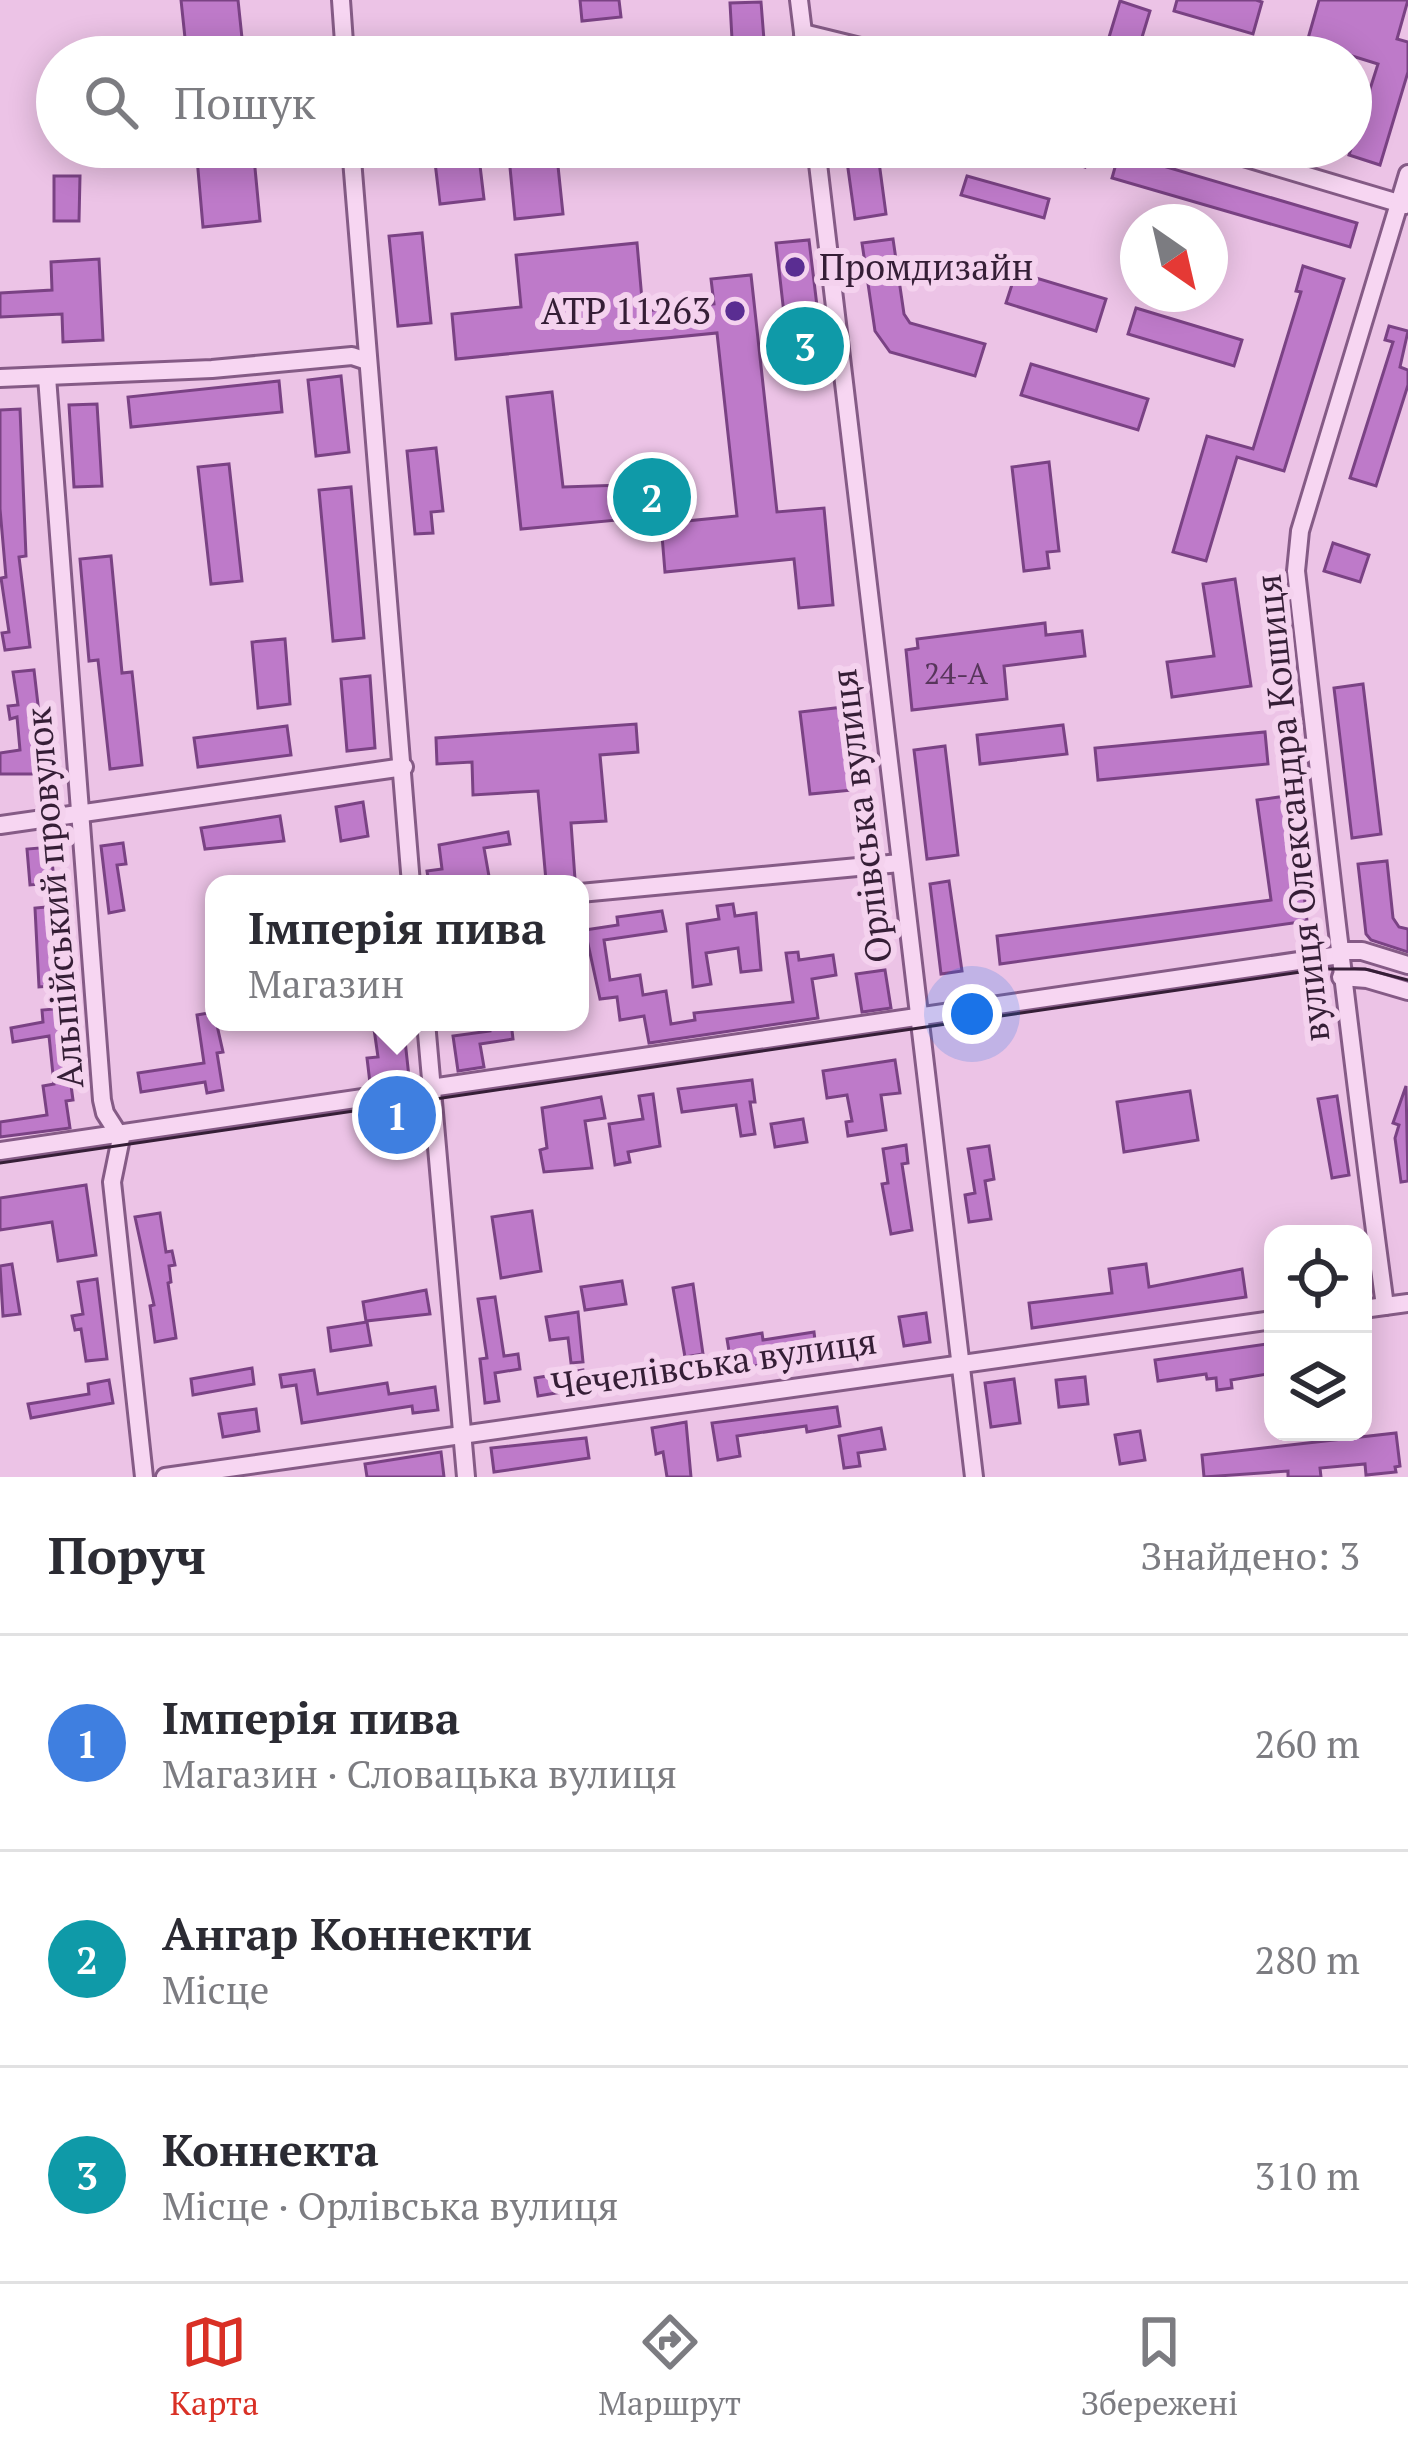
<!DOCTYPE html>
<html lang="uk">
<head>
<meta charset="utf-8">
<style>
	body { margin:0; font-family:"PT Serif",serif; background:#f2f2f3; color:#2b2b33 }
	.controls { position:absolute; right:36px; bottom:36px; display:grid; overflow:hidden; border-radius:24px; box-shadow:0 6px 30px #0003 }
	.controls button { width:108px; height:108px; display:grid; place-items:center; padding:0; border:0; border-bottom:3px solid #e1e1e2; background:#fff; color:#2b2b33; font:60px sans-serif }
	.compass { position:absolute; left:1120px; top:204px; width:108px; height:108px; border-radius:50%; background:#fff; box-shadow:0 6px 30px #0003; rotate:146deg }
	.you { position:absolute; left:972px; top:1014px; width:42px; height:42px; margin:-30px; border:9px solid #fff; border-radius:50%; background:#1a73e8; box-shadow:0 0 0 18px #1a73e833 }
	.badge { display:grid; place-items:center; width:78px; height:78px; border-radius:50%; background:#d93025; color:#fff; font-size:39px; font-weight:700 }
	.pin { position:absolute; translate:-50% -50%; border:6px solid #fff; box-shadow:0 3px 12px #0006 }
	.popup { position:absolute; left:205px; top:875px; width:384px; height:156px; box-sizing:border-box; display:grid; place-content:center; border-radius:24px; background:#fff; filter:drop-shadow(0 3px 9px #0005); font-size:39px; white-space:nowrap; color:#7c7c81 }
	.popup b { font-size:45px; color:#2b2b33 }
	.popup::after { content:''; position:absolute; left:50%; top:100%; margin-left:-24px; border:24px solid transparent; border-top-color:#fff }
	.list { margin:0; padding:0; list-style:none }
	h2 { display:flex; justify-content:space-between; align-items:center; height:156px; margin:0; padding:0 48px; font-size:51px }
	h2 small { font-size:39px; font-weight:400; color:#7c7c81 }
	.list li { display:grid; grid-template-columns:78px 1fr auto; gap:36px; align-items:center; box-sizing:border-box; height:216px; padding:0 48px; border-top:3px solid #e1e1e2 }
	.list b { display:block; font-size:45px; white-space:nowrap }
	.list p { margin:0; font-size:39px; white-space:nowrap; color:#7c7c81 }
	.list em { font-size:39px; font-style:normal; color:#7c7c81 }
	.icon { flex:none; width:66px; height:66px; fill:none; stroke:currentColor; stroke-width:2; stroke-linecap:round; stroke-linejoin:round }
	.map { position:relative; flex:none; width:1408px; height:1477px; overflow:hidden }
	.search { position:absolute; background:#fff; box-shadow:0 6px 30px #0003; left:36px; right:36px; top:36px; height:132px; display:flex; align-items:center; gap:30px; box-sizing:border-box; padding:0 42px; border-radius:66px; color:#7c7c81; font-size:45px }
	.sheet { height:804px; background:#fff }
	nav { display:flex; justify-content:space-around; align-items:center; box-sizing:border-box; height:168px; border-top:3px solid #e1e1e2; background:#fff; font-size:33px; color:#7c7c81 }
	nav a { display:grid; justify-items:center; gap:6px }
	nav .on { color:#d93025 }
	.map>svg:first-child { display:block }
	.building { fill:#be7ac9; stroke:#7a4284; stroke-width:3 }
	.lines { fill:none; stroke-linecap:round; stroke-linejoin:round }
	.minor-casing { stroke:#855b86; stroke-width:22 }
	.minor { stroke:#f7d6f2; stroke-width:16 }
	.tram { stroke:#351e36; stroke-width:3 }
	.poi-dot { fill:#5a2d92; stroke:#f4d2ee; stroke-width:4.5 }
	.labels { text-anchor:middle; stroke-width:12; stroke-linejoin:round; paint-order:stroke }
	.number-label { font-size:30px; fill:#57355b }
	.poi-label { font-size:36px; fill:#351e36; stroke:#f4d2ee; text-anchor:start }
	.street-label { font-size:36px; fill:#351e36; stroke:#f4d2ee }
</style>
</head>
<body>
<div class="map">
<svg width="1408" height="1477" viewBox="0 0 1408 1477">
	<rect width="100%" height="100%" fill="#ecc3e6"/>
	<!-- building -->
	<g class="building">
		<polygon points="181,0 238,0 244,57 187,57"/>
		<polygon points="580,0 619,0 621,17 582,21"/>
		<polygon points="1177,0 1256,0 1262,2 1253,34 1174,11"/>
		<polygon points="1319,0 1408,0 1397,39 1408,42 1408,72 1380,165 1349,155 1378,64 1307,42"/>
		<polygon points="1120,1 1150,11 1136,57 1103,57"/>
		<polygon points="761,2 765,53 733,57 730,3"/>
		<polygon points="196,147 253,147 260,221 203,227"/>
		<polygon points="508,147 556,147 563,214 515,219"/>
		<polygon points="845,147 877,147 886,214 855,219"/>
		<polygon points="1027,147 1091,147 1085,167"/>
		<polygon points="478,149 484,199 440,204 434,154"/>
		<polygon points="1119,153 1357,223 1350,247 1112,178"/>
		<polygon points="54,176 80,176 79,221 54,221"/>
		<polygon points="967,176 1049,199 1044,218 961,195"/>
		<polygon points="422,233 431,323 398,326 389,236"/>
		<polygon points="893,239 904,314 910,323 985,344 975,376 890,352 875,331 862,243"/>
		<polygon points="809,240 824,364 790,367 776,243"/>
		<polygon points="637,243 643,311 714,304 711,279 751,275 777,512 824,508 833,605 799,608 794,559 665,572 660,511 618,514 618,520 521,529 507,397 552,392 563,487 684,483 686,521 737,516 717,333 456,359 452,314 521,307 516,255"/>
		<polygon points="99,259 103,340 63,342 62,314 0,317 0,293 52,290 51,262"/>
		<polygon points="1303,266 1344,279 1284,471 1237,457 1206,561 1173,552 1207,436 1253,449 1301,292 1296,291"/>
		<polygon points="1016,272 1106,299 1096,331 1006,303"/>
		<polygon points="1136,308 1242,340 1234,366 1128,334"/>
		<polygon points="1389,326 1408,331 1400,367 1408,370 1408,385 1376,486 1350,478 1393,342 1385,340"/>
		<polygon points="1031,364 1148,399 1138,430 1021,395"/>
		<polygon points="341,376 349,452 316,456 308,380"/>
		<polygon points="279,381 282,412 131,427 128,397"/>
		<polygon points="97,404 102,486 74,487 69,405"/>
		<polygon points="20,409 26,556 19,557 30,647 5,650 2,633 9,632 1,578 6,577 0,509 0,410"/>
		<polygon points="436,448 443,511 431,512 433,533 415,534 407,451"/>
		<polygon points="1049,462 1059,551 1047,552 1049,568 1024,571 1012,467"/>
		<polygon points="229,464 242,581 211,584 198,467"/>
		<polygon points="351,487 364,638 333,641 319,490"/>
		<polygon points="1333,543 1369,555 1360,582 1324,571"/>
		<polygon points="111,556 122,673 132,672 142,765 110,769 98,660 89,661 80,559"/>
		<polygon points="1235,579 1251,686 1172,697 1167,662 1214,656 1203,584"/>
		<polygon points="1045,623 1046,635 1082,631 1085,656 1004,666 1007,699 912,710 906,650 918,648 917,639"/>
		<polygon points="285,639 290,704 258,708 252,642"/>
		<polygon points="34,670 46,774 0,774 0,753 20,750 17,717 10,719 8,706 18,705 13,672"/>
		<polygon points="370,676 375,748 347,751 341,679"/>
		<polygon points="1363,684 1381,834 1352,838 1334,688"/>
		<polygon points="844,707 853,790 810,794 800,712"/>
		<polygon points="636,724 638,752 600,755 606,821 571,823 575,879 546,881 538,791 473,795 472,762 437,764 436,738"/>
		<polygon points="1063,725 1067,754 980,764 977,735"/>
		<polygon points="287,726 291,755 198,767 194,738"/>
		<polygon points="1265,732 1268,764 1098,780 1095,748"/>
		<polygon points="945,746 958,855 927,859 914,750"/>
		<polygon points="1293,795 1307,921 1000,964 997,936 1271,900 1257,800"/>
		<polygon points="363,802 368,836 341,841 336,807"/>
		<polygon points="280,816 284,841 205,849 201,828"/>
		<polygon points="508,832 510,844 484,848 490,882 429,884 427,871 442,869 439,845"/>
		<polygon points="123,843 126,864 117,865 124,910 109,913 101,846"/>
		<polygon points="51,847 54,883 30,885 27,849"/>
		<polygon points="1387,861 1393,918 1399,927 1408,929 1408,952 1371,940 1366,934 1358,864"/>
		<polygon points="949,881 962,971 941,974 930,884"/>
		<polygon points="733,904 735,916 756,913 761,970 741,972 738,948 706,953 711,984 693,987 687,924 719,919 717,906"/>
		<polygon points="58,906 64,985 39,987 35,908"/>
		<polygon points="662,911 666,931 604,940 610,980 640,975 643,995 666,991 671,1024 695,1020 694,1013 793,1002 786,953 798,952 799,960 833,955 836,975 812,979 818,1018 649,1043 644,1016 620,1020 617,997 600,999 585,930 618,925 617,917"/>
		<polygon points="885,970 891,1008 862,1012 856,974"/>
		<polygon points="65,1008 73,1078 70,1078 73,1100 66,1101 70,1128 0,1137 0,1122 47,1115 43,1086 54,1084 49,1036 13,1042 11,1028 43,1022 42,1010"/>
		<polygon points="214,1012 223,1052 217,1053 223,1090 207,1093 205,1082 141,1092 138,1073 204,1063 197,1015"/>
		<polygon points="373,1022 403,1022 409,1077 370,1083 367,1058 378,1057"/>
		<polygon points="511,1022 513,1039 480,1044 484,1067 458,1071 453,1036 490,1031 490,1025"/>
		<polygon points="895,1060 900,1093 881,1095 886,1130 848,1136 846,1122 852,1121 847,1095 827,1098 823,1071"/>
		<polygon points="752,1080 755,1102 750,1102 755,1134 741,1136 736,1105 682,1112 678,1089"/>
		<polygon points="1406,1086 1408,1181 1401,1182 1395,1138 1399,1125 1393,1123"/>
		<polygon points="1190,1091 1198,1140 1124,1152 1117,1102"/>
		<polygon points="653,1094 660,1146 628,1152 630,1162 615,1165 609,1124 643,1119 639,1096"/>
		<polygon points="1337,1096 1349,1175 1332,1178 1318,1099"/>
		<polygon points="601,1097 605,1118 585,1121 592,1168 544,1172 540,1150 547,1148 542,1108"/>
		<polygon points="803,1119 807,1142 775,1147 771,1124"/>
		<polygon points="906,1145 908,1163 902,1164 912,1230 891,1234 882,1184 888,1183 883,1149"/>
		<polygon points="989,1146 994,1179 985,1181 991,1219 969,1222 965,1195 975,1193 968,1149"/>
		<polygon points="86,1185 96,1255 58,1261 52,1222 0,1230 0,1198"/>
		<polygon points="532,1211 541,1271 501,1278 492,1217"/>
		<polygon points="160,1213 166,1252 172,1251 175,1265 169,1266 171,1282 168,1283 176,1338 155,1342 150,1306 154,1305 135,1217"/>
		<polygon points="12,1264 20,1314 3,1316 0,1266"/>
		<polygon points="1146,1264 1149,1287 1242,1269 1246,1297 1032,1328 1029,1303 1112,1293 1109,1269"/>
		<polygon points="97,1279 107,1359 86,1361 81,1329 75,1330 72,1316 83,1314 78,1282"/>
		<polygon points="622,1281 626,1304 585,1310 581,1287"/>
		<polygon points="693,1284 703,1354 685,1357 673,1288"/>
		<polygon points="426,1290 430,1314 366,1321 363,1302"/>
		<polygon points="495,1297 504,1356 518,1354 520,1369 495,1373 499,1401 485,1403 480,1359 487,1358 478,1299"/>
		<polygon points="578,1312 583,1362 571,1363 568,1338 550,1340 546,1317"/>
		<polygon points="926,1313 930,1342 904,1346 899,1317"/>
		<polygon points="367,1322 371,1345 331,1351 328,1328"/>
		<polygon points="814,1332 817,1357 732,1369 727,1339 762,1333 763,1340"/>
		<polygon points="1273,1343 1273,1373 1231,1380 1232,1388 1217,1390 1216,1378 1207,1379 1206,1374 1158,1381 1155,1360"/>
		<polygon points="252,1368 254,1384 193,1395 191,1379"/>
		<polygon points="314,1370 318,1394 387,1383 389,1394 435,1387 438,1410 413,1413 412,1406 302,1423 296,1385 282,1387 280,1375"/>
		<polygon points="583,1370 586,1388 538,1396 535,1378"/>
		<polygon points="1085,1377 1088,1404 1059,1407 1056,1380"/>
		<polygon points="1014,1379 1020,1423 991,1427 985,1383"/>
		<polygon points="109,1380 113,1403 31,1418 28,1404 89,1394 88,1384"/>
		<polygon points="837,1407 840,1426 807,1432 806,1426 737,1436 740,1456 718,1460 712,1423"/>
		<polygon points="256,1409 259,1431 223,1437 219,1414"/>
		<polygon points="686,1422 691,1477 667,1477 663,1452 656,1454 652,1428"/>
		<polygon points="881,1428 885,1449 858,1453 860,1466 844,1468 839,1436"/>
		<polygon points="1140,1431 1145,1460 1120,1464 1115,1435"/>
		<polygon points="1396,1433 1400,1466 1395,1467 1396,1472 1366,1475 1365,1464 1320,1468 1321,1477 1288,1477 1288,1471 1204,1477 1202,1455"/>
		<polygon points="586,1438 589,1458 494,1472 491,1448"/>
		<polygon points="441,1452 444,1477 367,1477 365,1464"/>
	</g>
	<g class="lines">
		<!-- minor casing -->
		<g class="minor-casing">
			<g id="minor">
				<polyline points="341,0 345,57"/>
				<polyline points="799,0 806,57"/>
				<polyline points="803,33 901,57"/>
				<polyline points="351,147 411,884"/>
				<polyline points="816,147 974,1477"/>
				<polyline points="1210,147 1405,205"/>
				<polyline points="47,377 102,1100 105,1113 121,1138 112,1182 144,1477"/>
				<polyline points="0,378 212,369 352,356 367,361"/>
				<polyline points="0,825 404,767"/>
				<polyline points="580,893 900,863"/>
				<polyline points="1340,951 1362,951 1408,965"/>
				<polyline points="1341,977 1367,979 1408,991"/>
				<polyline points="426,1022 466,1477"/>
				<polyline points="0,1151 1340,955"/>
				<path d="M1385,1306C1352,1061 1324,816 1296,571L1300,531L1408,174"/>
				<polyline points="1363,1309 1408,1303"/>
				<polyline points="165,1477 1273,1320"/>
			</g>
		</g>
		<!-- minor -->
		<use href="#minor" class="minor"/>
		<!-- tram -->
		<polyline class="tram" points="0,1163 1321,969 1365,969 1408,980"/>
	</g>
	<!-- markers -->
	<g class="poi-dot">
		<circle cx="795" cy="267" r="12"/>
		<circle cx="735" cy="311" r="12"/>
	</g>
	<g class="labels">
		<!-- number labels -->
		<g class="number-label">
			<text x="956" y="684">24-А</text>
		</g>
		<!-- poi labels -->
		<g class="poi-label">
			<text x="819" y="280">Промдизайн</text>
			<text x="711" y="324" text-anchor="end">ATP 11263</text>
		</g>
		<!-- street labels -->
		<g class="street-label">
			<text transform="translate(1292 808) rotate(-96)" y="13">вулиця Олександра Кошиця</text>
			<text transform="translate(861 816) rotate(-97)" y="13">Орлівська вулиця</text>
			<text transform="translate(54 898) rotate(-95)" y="13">Альпійський провулок</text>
			<text transform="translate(714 1363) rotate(-8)" y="13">Чечелівська вулиця</text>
		</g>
	</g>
</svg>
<div class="controls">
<button><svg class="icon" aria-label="locate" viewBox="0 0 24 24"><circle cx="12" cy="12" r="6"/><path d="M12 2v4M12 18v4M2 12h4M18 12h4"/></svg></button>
<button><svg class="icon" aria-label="layers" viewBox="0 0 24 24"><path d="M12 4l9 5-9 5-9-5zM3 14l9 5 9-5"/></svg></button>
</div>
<svg class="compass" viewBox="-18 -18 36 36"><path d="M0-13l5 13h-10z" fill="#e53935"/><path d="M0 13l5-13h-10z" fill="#7c7c81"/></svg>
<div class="you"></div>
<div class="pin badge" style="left:397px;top:1115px;background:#3f7fe0">1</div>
<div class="popup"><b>Імперія пива</b>Магазин</div>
<div class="pin badge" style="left:652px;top:497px;background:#0f9aa8">2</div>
<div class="pin badge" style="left:805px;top:346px;background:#0f9aa8">3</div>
<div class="search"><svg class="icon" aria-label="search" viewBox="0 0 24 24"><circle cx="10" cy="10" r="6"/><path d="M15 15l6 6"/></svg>Пошук</div>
</div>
<section class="sheet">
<h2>Поруч<small>Знайдено: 3</small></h2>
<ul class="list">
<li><span class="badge" style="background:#3f7fe0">1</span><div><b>Імперія пива</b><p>Магазин · Словацька вулиця</p></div><em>260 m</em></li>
<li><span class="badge" style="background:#0f9aa8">2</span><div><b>Ангар Коннекти</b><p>Місце</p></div><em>280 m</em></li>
<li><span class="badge" style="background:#0f9aa8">3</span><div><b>Коннекта</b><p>Місце · Орлівська вулиця</p></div><em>310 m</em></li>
</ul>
</section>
<nav>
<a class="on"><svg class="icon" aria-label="map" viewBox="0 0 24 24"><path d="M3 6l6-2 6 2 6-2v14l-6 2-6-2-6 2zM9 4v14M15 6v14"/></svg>Карта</a>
<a><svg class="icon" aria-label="directions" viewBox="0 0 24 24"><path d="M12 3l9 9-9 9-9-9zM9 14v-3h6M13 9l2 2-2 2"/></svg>Маршрут</a>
<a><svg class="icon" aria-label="saved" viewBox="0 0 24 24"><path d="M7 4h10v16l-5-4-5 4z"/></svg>Збережені</a>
</nav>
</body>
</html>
